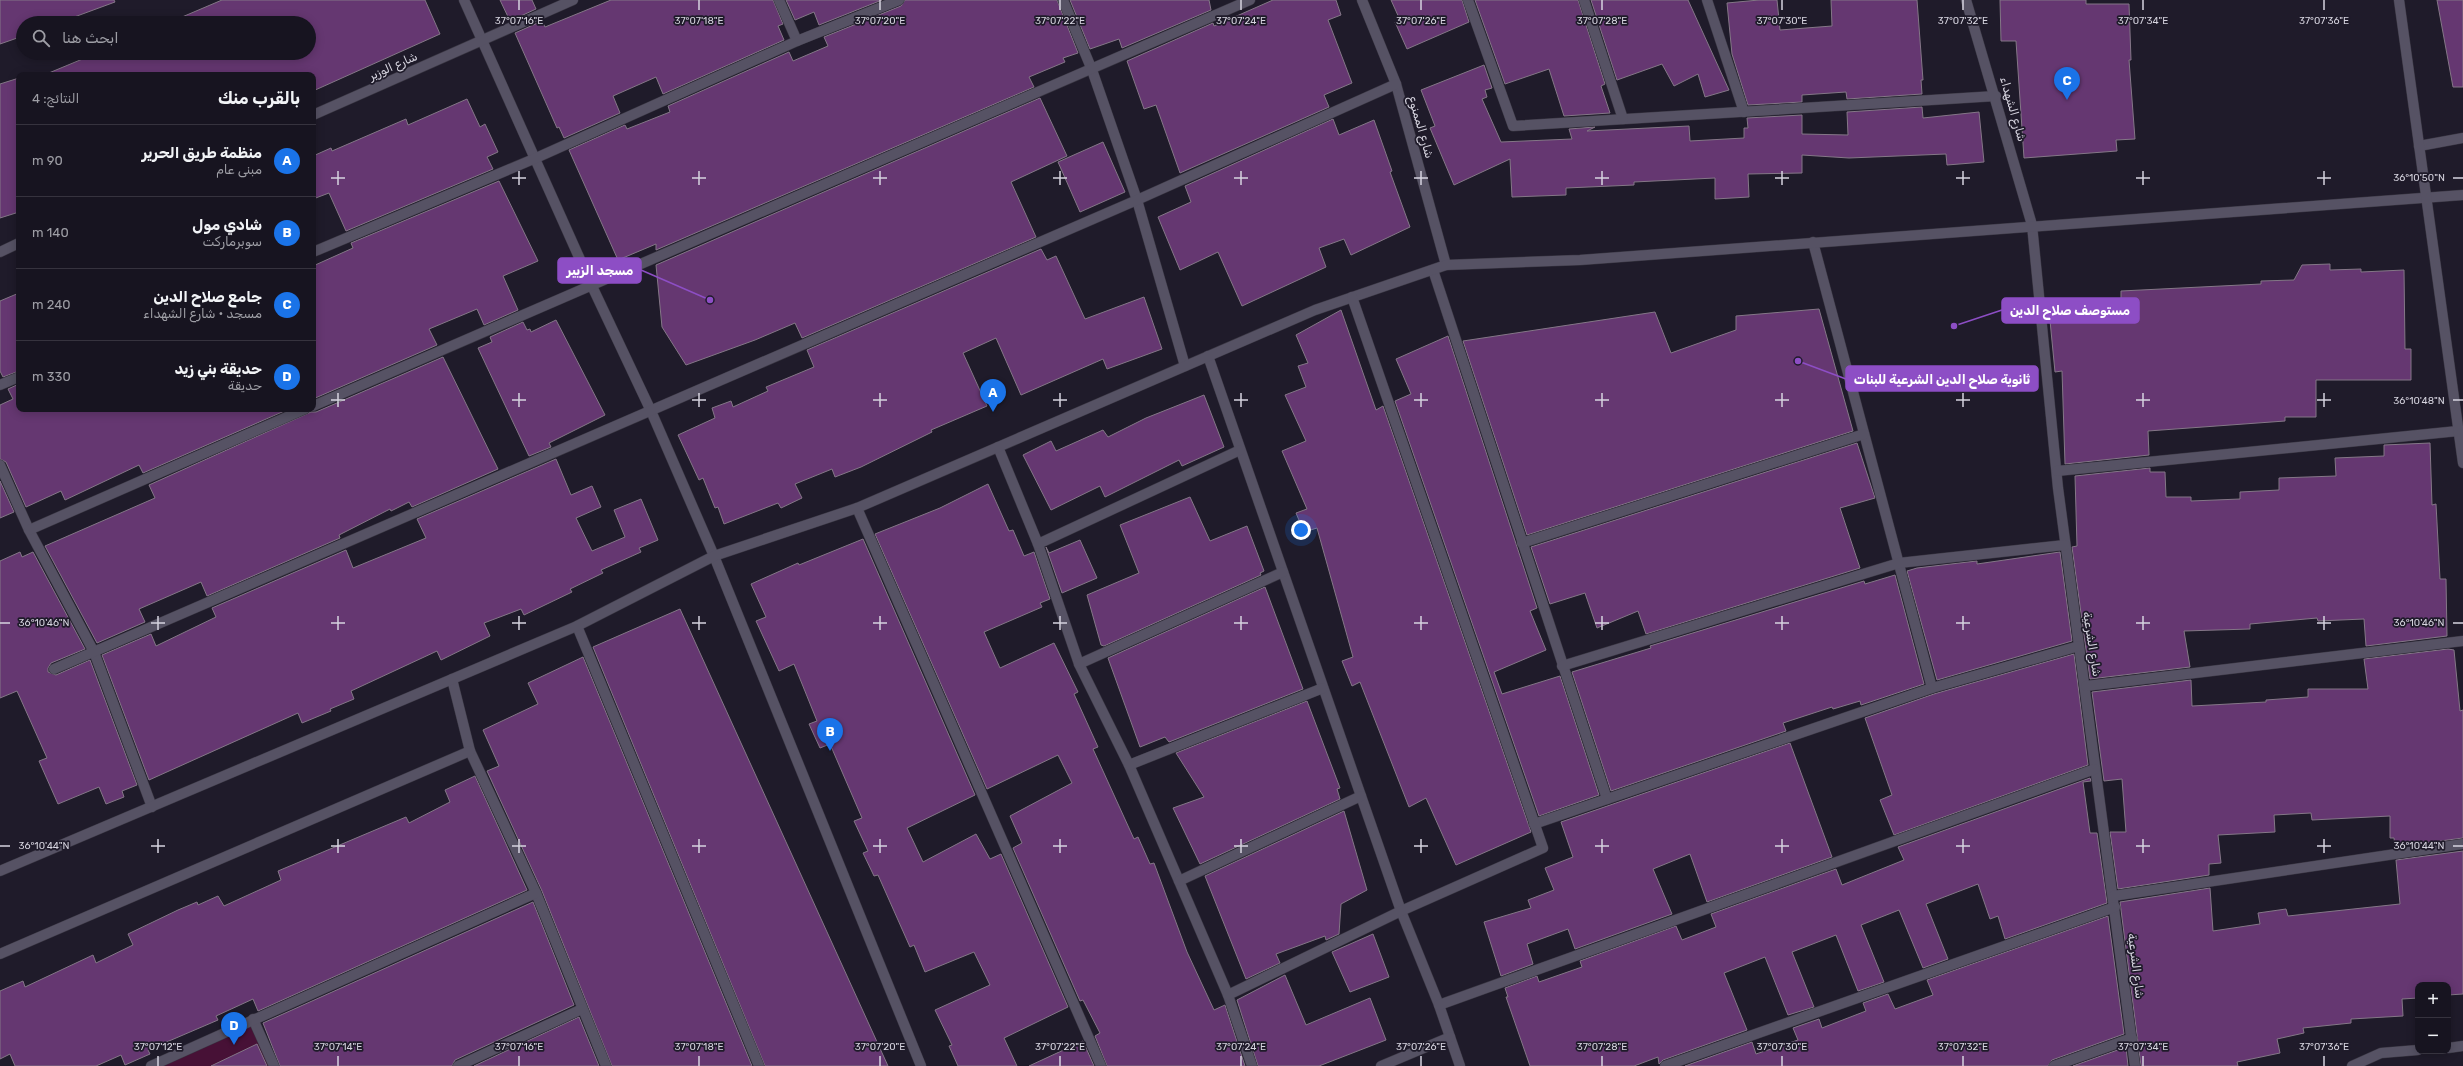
<!DOCTYPE html>
<html lang="ar">
<head>
<meta charset="utf-8">
<style>
	body { margin:0; font-family:Rubik,Vazirmatn,sans-serif; background:#24212d; color:#f1f3f6; direction:rtl }
	.controls { position:absolute; right:12px; bottom:12px; display:grid; overflow:hidden; border-radius:8px; box-shadow:0 2px 10px #0003 }
	.controls button { width:36px; height:36px; display:grid; place-items:center; padding:0; border:0; border-bottom:1px solid #36333e; background:#171420; color:#f1f3f6; font:20px sans-serif }
	.you { position:absolute; left:1301px; top:530px; width:14px; height:14px; margin:-10px; border:3px solid #fff; border-radius:50%; background:#1a73e8; box-shadow:0 0 0 6px #1a73e833 }
	.badge { display:grid; place-items:center; width:26px; height:26px; border-radius:50%; background:#1a73e8; color:#fff; font-size:13px; font-weight:700 }
	.pin { position:absolute; translate:-50% -33px; filter:drop-shadow(0 1px 2px #0008) }
	.pin::after { content:''; position:absolute; top:21px; width:14px; height:12px; background:inherit; clip-path:polygon(0 0,100% 0,50% 100%) }
	.list { margin:0; padding:0; list-style:none }
	h2 { display:flex; justify-content:space-between; align-items:center; height:52px; margin:0; padding:0 16px; font-size:17px }
	h2 small { font-size:13px; font-weight:400; color:#9e9ea5 }
	.list li { display:grid; grid-template-columns:26px 1fr auto; gap:12px; align-items:center; box-sizing:border-box; height:72px; padding:0 16px; border-top:1px solid #36333e }
	.list b { display:block; font-size:15px; white-space:nowrap }
	.list p { margin:0; font-size:13px; white-space:nowrap; color:#9e9ea5 }
	.list em { font-size:13px; font-style:normal; color:#9e9ea5 }
	.icon { flex:none; width:22px; height:22px; fill:none; stroke:currentColor; stroke-width:2; stroke-linecap:round; stroke-linejoin:round }
	.map { position:relative; flex:none; width:2463px; height:1066px; overflow:hidden; direction:ltr }
	.search { position:absolute; background:#171420; box-shadow:0 2px 10px #0003; left:16px; top:16px; width:300px; height:44px; display:flex; align-items:center; gap:10px; box-sizing:border-box; padding:0 14px; border-radius:22px; color:#9e9ea5; font-size:15px }
	.panel { position:absolute; background:#171420; box-shadow:0 2px 10px #0003; left:16px; top:72px; width:300px; height:340px; border-radius:8px; direction:rtl }
	.map>svg:first-child { display:block }
	.green { fill:#471136 }
	.building { fill:#653771; stroke:#847787 }
	.lines { fill:none; stroke-linecap:round; stroke-linejoin:round }
	.minor-casing { stroke:#3a3743; stroke-width:11 }
	.tertiary-casing { stroke:#3a3743; stroke-width:11 }
	.minor { stroke:#565264; stroke-width:10 }
	.tertiary { stroke:#565264; stroke-width:10 }
	.ticks { fill:none; stroke:#d6d4df; stroke-width:1.5 }
	.labels { text-anchor:middle; stroke-width:3.5; stroke-linejoin:round; paint-order:stroke }
	.street-label { font-size:12px; fill:#d6d4df; stroke:#1f1b2a }
	.ticks-label { font-size:10px; text-anchor:middle; fill:#d6d4df; stroke:#1f1b2a; stroke-width:3.5; stroke-linejoin:round; paint-order:stroke }
	.leader { fill:none; stroke:#8d4ec5; stroke-width:1.5 }
	.callout-dot { fill:#8d4ec5; stroke:#1f1b2a; stroke-width:1.5 }
	.callout { fill:#8d4ec5; stroke:#8d4ec5; stroke-width:1.5 }
	.callout-label { font-size:13px; text-anchor:middle; font-weight:bold; fill:#fff }
</style>
</head>
<body>
<div class="map">
<svg width="2463" height="1066" viewBox="0 0 2463 1066">
	<rect width="100%" height="100%" fill="#1f1b2a"/>
	<!-- green -->
	<polygon class="green" points="252,1023 272,1066 159,1066"/>
	<!-- building -->
	<g class="building">
		<polygon points="0,0 114,0 115,2 58,23 23,23 23,36 0,44"/>
		<polygon points="222,0 425,0 440,34 313,91 313,75 44,75 97,53 309,53 309,23 168,23"/>
		<polygon points="500,0 532,0 536,9 510,21"/>
		<polygon points="611,0 773,0 783,24 778,26 784,40 663,94 656,77 613,96 620,113 564,138 559,127 557,128 515,33 542,21 545,27"/>
		<polygon points="786,0 882,0 819,25 814,12 795,20"/>
		<polygon points="905,0 1057,0 1078,53 1063,58 1065,62 1029,77 1034,87 656,250 656,244 618,260 569,150 625,125 627,129 670,112 668,106 789,52 793,61 828,46 824,37 901,6"/>
		<polygon points="1070,0 1209,0 1211,10 1122,48 1119,39 1090,49"/>
		<polygon points="1273,0 1336,0 1341,15 1328,20 1352,83 1324,95 1329,107 1180,173 1156,105 1144,109 1127,61 1213,23 1214,26"/>
		<polygon points="1391,0 1462,0 1469,22 1407,49 1395,22 1400,20"/>
		<polygon points="1475,0 1578,0 1605,84 1601,86 1610,113 1564,116 1549,69 1505,84"/>
		<polygon points="1591,0 1688,0 1729,90 1705,97 1698,74 1674,86 1662,64 1617,80"/>
		<polygon points="1759,0 1777,0 1780,30 1832,26 1831,0 1917,0 1923,80 1921,80 1922,94 1847,99 1846,92 1802,95 1802,102 1748,105 1732,54 1727,3"/>
		<polygon points="2000,0 2086,0 2086,4 2129,4 2131,60 2129,60 2135,139 2116,140 2117,151 2024,158 2016,41 2001,41"/>
		<polygon points="2437,0 2463,0 2463,87 2453,87"/>
		<polygon points="1484,65 1492,88 1485,90 1487,97 1482,99 1501,142 1572,139 1569,129 1595,127 1587,131 1689,126 1690,141 1744,138 1744,128 1748,128 1747,118 1802,115 1802,134 1848,135 1847,112 1922,107 1923,118 1979,112 1984,162 1947,165 1946,154 1849,158 1802,155 1802,173 1748,174 1749,197 1715,199 1715,178 1634,182 1634,185 1566,188 1566,195 1512,197 1510,159 1454,185 1430,128 1435,126 1421,90"/>
		<polygon points="19,78 19,212 0,218 0,84"/>
		<polygon points="1040,98 1067,156 1011,182 1036,237 802,338 795,323 755,340 686,365 662,327 656,265"/>
		<polygon points="467,99 480,127 485,124 498,152 487,157 493,169 346,231 329,193 313,199 313,156 331,148 332,151 406,119 408,125"/>
		<polygon points="1333,119 1339,135 1374,120 1392,171 1390,172 1410,227 1351,255 1344,239 1319,248 1326,267 1242,306 1218,252 1180,270 1158,217 1191,202 1185,186"/>
		<polygon points="1103,142 1125,192 1080,212 1058,162"/>
		<polygon points="499,181 538,261 503,276 518,310 484,325 477,309 429,329 437,345 313,399 313,266 353,248 351,243"/>
		<polygon points="1041,249 1047,260 1056,256 1085,319 1144,297 1162,349 1107,369 1103,359 1021,395 996,338 963,353 987,406 931,430 932,432 861,467 835,477 832,469 795,484 802,498 781,508 778,503 724,524 718,507 715,508 703,478 699,480 678,435 715,418 712,408 731,401 733,407 768,391 766,387 814,367 807,350"/>
		<polygon points="2330,264 2330,270 2361,269 2361,272 2404,270 2405,349 2411,349 2411,380 2316,380 2316,417 2285,417 2285,421 2148,431 2149,455 2065,464 2062,371 2055,372 2048,300 2121,300 2121,291 2261,284 2261,281 2294,280 2302,265"/>
		<polygon points="19,293 19,371 3,377 0,371 0,301"/>
		<polygon points="1819,309 1853,431 1527,535 1463,341 1655,312 1671,353 1736,330 1736,316"/>
		<polygon points="1341,310 1376,410 1383,406 1531,832 1456,865 1426,798 1409,807 1360,682 1352,686 1342,661 1353,657 1317,528 1304,532 1296,513 1307,509 1282,451 1306,441 1285,395 1306,387 1298,366 1308,363 1296,335"/>
		<polygon points="556,320 605,415 549,443 551,447 529,456 478,348 492,342 490,337 523,322 527,330 530,329 531,332"/>
		<polygon points="1448,336 1537,608 1530,611 1546,650 1494,672 1502,694 1560,676 1599,795 1539,816 1395,401 1411,394 1396,359"/>
		<polygon points="443,357 498,469 412,507 409,502 391,511 390,509 339,535 340,538 207,596 201,582 139,609 145,622 97,643 45,546 155,498 149,485 311,412 316,412"/>
		<polygon points="19,384 19,409 289,409 143,473 139,465 65,500 61,491 26,507 6,462 0,459 0,405 13,399 8,389"/>
		<polygon points="1204,395 1224,447 1182,466 1179,460 1105,497 1100,486 1051,510 1023,455 1051,441 1056,451 1103,430 1108,437 1146,418"/>
		<polygon points="1857,443 1875,498 1840,508 1860,568 1646,634 1638,611 1597,628 1585,593 1550,604 1531,547"/>
		<polygon points="2430,443 2432,505 2436,504 2440,579 2446,579 2447,636 2366,646 2364,619 2318,621 2317,618 2250,624 2250,629 2184,631 2190,667 2090,679 2072,547 2077,546 2075,476 2150,468 2150,472 2165,472 2166,497 2191,497 2191,501 2240,499 2240,492 2279,490 2279,478 2336,476 2335,458 2384,456 2384,445"/>
		<polygon points="556,459 571,495 592,486 601,507 576,518 592,551 625,537 614,510 641,499 658,540 639,548 641,552 601,570 603,573 570,589 572,592 524,615 521,609 484,623 490,636 441,660 437,651 351,691 354,699 330,709 331,711 302,723 298,713 149,780 102,655 151,634 156,646 216,617 212,608 346,550 353,568 426,538 417,519"/>
		<polygon points="0,481 14,512 0,518"/>
		<polygon points="988,484 1009,531 1013,530 1024,556 1034,552 1050,599 1040,603 1042,607 984,632 1000,668 1054,643 1078,692 1074,694 1098,747 1093,749 1134,839 1138,837 1150,864 1154,863 1187,952 1214,1010 1225,1005 1245,1066 1107,1066 1095,1036 1100,1033 1083,1000 1080,1001 1013,848 1022,843 1010,816 1072,783 1058,755 987,789 875,534 940,508"/>
		<polygon points="1190,497 1210,541 1247,526 1264,571 1260,573 1261,575 1104,646 1101,645 1087,595 1139,573 1120,525"/>
		<polygon points="863,539 975,795 907,828 923,862 976,834 990,859 1001,854 1068,1007 1004,1038 1017,1066 958,1066 949,1046 952,1045 935,1010 990,985 974,952 925,972 914,945 910,947 878,875 874,876 863,853 868,851 854,821 862,818 830,744 820,748 809,724 817,721 794,664 779,671 756,621 766,617 751,584 798,563 799,565"/>
		<polygon points="1080,540 1097,578 1062,593 1046,547 1049,553"/>
		<polygon points="20,552 22,557 33,552 85,649 51,663 48,668 48,672 56,675 90,660 137,785 122,791 124,797 106,804 99,787 58,804 39,761 47,758 17,691 0,698 0,561"/>
		<polygon points="2060,552 2072,641 1937,680 1907,571 1917,568 1977,561 1977,564"/>
		<polygon points="1895,575 1924,684 1861,705 1860,701 1833,709 1832,707 1783,723 1786,731 1611,791 1572,672 1651,648 1650,646 1864,581 1865,584"/>
		<polygon points="1265,587 1303,689 1169,742 1165,737 1140,747 1108,658"/>
		<polygon points="680,609 700,653 888,1066 765,1066 593,647"/>
		<polygon points="2448,649 2454,650 2460,711 2463,710 2463,838 2395,847 2394,838 2390,838 2390,816 2312,820 2311,813 2274,815 2275,832 2218,835 2221,863 2209,864 2209,875 2118,889 2110,832 2126,832 2122,779 2104,781 2092,692 2191,680 2192,706 2266,702 2266,700 2308,697 2308,689 2368,689 2364,659"/>
		<polygon points="2074,654 2088,765 1894,835 1880,800 1892,795 1865,718 1934,694"/>
		<polygon points="583,657 752,1066 612,1066 542,891 487,771 499,766 483,730 538,704 528,683"/>
		<polygon points="1307,701 1340,788 1337,789 1340,799 1200,864 1173,808 1204,797 1176,753"/>
		<polygon points="1790,743 1832,857 1707,902 1690,854 1653,869 1672,914 1575,949 1568,929 1527,944 1533,964 1501,976 1484,922 1531,908 1528,900 1554,890 1545,868 1573,857 1561,822"/>
		<polygon points="475,776 527,890 258,1011 253,999 216,1016 218,1020 148,1050 150,1054 125,1065 121,1055 96,1066 15,1066 10,1054 0,1059 0,991 23,981 25,987 93,955 96,963 133,945 128,934 178,910 197,902 198,905 218,896 224,906 281,880 278,871 406,817 409,823 450,802 445,790"/>
		<polygon points="2090,778 2091,781 2083,782 2090,833 2097,833 2107,903 2005,939 1998,916 1990,919 1978,884 1926,904 1948,959 1923,968 1899,910 1861,925 1884,982 1858,991 1836,935 1792,952 1814,1007 1788,1015 1765,957 1724,973 1747,1030 1663,1060 1659,1064 1658,1057 1634,1066 1530,1066 1506,997 1508,997 1505,988 1537,976 1539,982 1582,967 1580,961 1676,926 1682,940 1716,927 1711,914 1836,869 1842,885 1904,860 1898,847"/>
		<polygon points="1344,811 1367,890 1341,904 1339,934 1326,940 1325,936 1276,954 1280,963 1246,979 1205,876"/>
		<polygon points="2463,851 2463,994 2448,995 2448,985 2418,985 2418,998 2402,999 2403,1016 2351,1019 2351,1023 2303,1028 2304,1033 2277,1039 2280,1053 2237,1062 2238,1066 2141,1066 2120,902 2210,888 2213,931 2260,924 2258,913 2286,909 2288,916 2400,904 2396,860"/>
		<polygon points="533,902 574,1005 455,1060 452,1066 280,1066 263,1023"/>
		<polygon points="2108,916 2124,1034 2052,1060 2048,1066 1685,1066 1752,1042 1756,1054 1798,1040 1793,1028 1819,1019 1822,1028 1866,1011 1863,1003 1888,994 1895,1009 1933,995 1927,980"/>
		<polygon points="1373,934 1389,977 1350,992 1332,952"/>
		<polygon points="1285,975 1306,1025 1370,998 1386,1040 1319,1066 1258,1066 1237,1000"/>
		<polygon points="579,1017 599,1066 474,1066"/>
		<polygon points="1083,1041 1094,1066 1029,1066"/>
		<polygon points="257,1044 267,1066 211,1066"/>
		<polygon points="2126,1047 2128,1066 2073,1066"/>
	</g>
	<g class="lines">
		<!-- minor casing -->
		<g class="minor-casing">
			<g id="minor">
				<polyline points="464,0 591,284 651,411 714,556 921,1066"/>
				<polyline points="779,0 797,41"/>
				<polyline points="1063,0 1092,70 1137,200 1185,366"/>
				<polyline points="1362,0 1396,84 1446,265"/>
				<polyline points="1468,0 1513,126 1996,96"/>
				<polyline points="1584,0 1623,119"/>
				<polyline points="1707,0 1744,112"/>
				<polyline points="1966,0 2032,225 2058,488 2135,1066"/>
				<polyline points="313,115 573,0"/>
				<polyline points="2419,146 2463,138"/>
				<polyline points="1813,242 1932,688"/>
				<polyline points="0,252 19,243"/>
				<polyline points="313,252 536,158 797,41 899,0"/>
				<polyline points="1433,270 1607,799"/>
				<polyline points="1208,356 1401,911 1439,1005 1460,1066"/>
				<polyline points="0,385 19,377"/>
				<polyline points="313,406 1250,0"/>
				<polyline points="998,447 1038,544 1079,664 1129,765 1179,881 1228,995 1252,1066"/>
				<polyline points="0,465 29,530 94,652 152,807"/>
				<polyline points="2057,471 2458,431"/>
				<polyline points="857,508 1101,1066"/>
				<polyline points="29,530 305,409"/>
				<polyline points="1522,543 1864,434"/>
				<polyline points="1038,544 1240,450"/>
				<polyline points="577,626 759,1066"/>
				<polyline points="1079,664 1283,572"/>
				<polyline points="1562,666 1899,563 2065,545"/>
				<polyline points="54,669 1137,200 1396,84"/>
				<polyline points="452,679 470,751 536,893 606,1066"/>
				<polyline points="2086,686 2463,641"/>
				<polyline points="1129,765 1323,688"/>
				<polyline points="1534,824 1932,688 2079,646"/>
				<polyline points="0,871 577,626 714,556 857,508 1315,310 1446,265 1580,260 2463,195"/>
				<polyline points="1179,881 1361,796"/>
				<polyline points="2113,896 2463,844"/>
				<polyline points="0,954 470,751"/>
				<polyline points="1228,995 1401,911 1543,848 1352,297"/>
				<polyline points="1439,1005 2095,769"/>
				<polyline points="253,1019 274,1066"/>
				<polyline points="2448,1048 2463,1046"/>
				<polyline points="151,1066 536,893"/>
				<polyline points="458,1066 582,1009"/>
				<polyline points="1381,1066 1450,1037"/>
				<polyline points="1665,1066 2115,907"/>
				<polyline points="2054,1066 2132,1038"/>
				<polyline points="2352,1066 2381,1053 2418,1050"/>
			</g>
		</g>
		<!-- tertiary casing -->
		<g class="tertiary-casing">
			<polyline id="tertiary" points="2399,0 2463,463"/>
		</g>
		<!-- minor -->
		<use href="#minor" class="minor"/>
		<!-- tertiary -->
		<use href="#tertiary" class="tertiary"/>
	</g>
	<!-- ticks -->
	<path class="ticks" d="M519,0V10M699,0V10M880,0V10M1060,0V10M1241,0V10M1421,0V10M1602,0V10M1782,0V10M1963,0V10M2143,0V10M2324,0V10M338,171V185M519,171V185M699,171V185M880,171V185M1060,171V185M1241,171V185M1421,171V185M1602,171V185M1782,171V185M1963,171V185M2143,171V185M2324,171V185M331,178H345M512,178H526M692,178H706M873,178H887M1053,178H1067M1234,178H1248M1414,178H1428M1595,178H1609M1775,178H1789M1956,178H1970M2136,178H2150M2317,178H2331M2453,178H2463M338,393V407M519,393V407M699,393V407M880,393V407M1060,393V407M1241,393V407M1421,393V407M1602,393V407M1782,393V407M1963,393V407M2143,393V407M2324,393V407M331,400H345M512,400H526M692,400H706M873,400H887M1053,400H1067M1234,400H1248M1414,400H1428M1595,400H1609M1775,400H1789M1956,400H1970M2136,400H2150M2317,400H2331M2453,400H2463M158,616V630M338,616V630M519,616V630M699,616V630M880,616V630M1060,616V630M1241,616V630M1421,616V630M1602,616V630M1782,616V630M1963,616V630M2143,616V630M2324,616V630M0,623H10M151,623H165M331,623H345M512,623H526M692,623H706M873,623H887M1053,623H1067M1234,623H1248M1414,623H1428M1595,623H1609M1775,623H1789M1956,623H1970M2136,623H2150M2317,623H2331M2453,623H2463M158,839V853M338,839V853M519,839V853M699,839V853M880,839V853M1060,839V853M1241,839V853M1421,839V853M1602,839V853M1782,839V853M1963,839V853M2143,839V853M2324,839V853M0,846H10M151,846H165M331,846H345M512,846H526M692,846H706M873,846H887M1053,846H1067M1234,846H1248M1414,846H1428M1595,846H1609M1775,846H1789M1956,846H1970M2136,846H2150M2317,846H2331M2453,846H2463M158,1056V1066M338,1056V1066M519,1056V1066M699,1056V1066M880,1056V1066M1060,1056V1066M1241,1056V1066M1421,1056V1066M1602,1056V1066M1782,1056V1066M1963,1056V1066M2143,1056V1066M2324,1056V1066"/>
	<g class="labels">
		<!-- street labels -->
		<g class="street-label">
			<text transform="translate(393 66) rotate(-24)" y="4">شارع الوزير</text>
			<text transform="translate(2013 109) rotate(74)" y="4">شارع الشهداء</text>
			<text transform="translate(1421 127) rotate(74)" y="4">شارع الممنوع</text>
			<text transform="translate(2092 644) rotate(81)" y="4">شارع الشرعية</text>
			<text transform="translate(2136 966) rotate(83)" y="4">شارع الشرعية</text>
		</g>
	</g>
	<g class="ticks-label">
		<text x="519" y="24">37°07'16"E</text>
		<text x="699" y="24">37°07'18"E</text>
		<text x="880" y="24">37°07'20"E</text>
		<text x="1060" y="24">37°07'22"E</text>
		<text x="1241" y="24">37°07'24"E</text>
		<text x="1421" y="24">37°07'26"E</text>
		<text x="1602" y="24">37°07'28"E</text>
		<text x="1782" y="24">37°07'30"E</text>
		<text x="1963" y="24">37°07'32"E</text>
		<text x="2143" y="24">37°07'34"E</text>
		<text x="2324" y="24">37°07'36"E</text>
		<text x="2419" y="181">36°10'50"N</text>
		<text x="2419" y="404">36°10'48"N</text>
		<text x="44" y="626">36°10'46"N</text>
		<text x="2419" y="626">36°10'46"N</text>
		<text x="44" y="849">36°10'44"N</text>
		<text x="2419" y="849">36°10'44"N</text>
		<text x="158" y="1050">37°07'12"E</text>
		<text x="338" y="1050">37°07'14"E</text>
		<text x="519" y="1050">37°07'16"E</text>
		<text x="699" y="1050">37°07'18"E</text>
		<text x="880" y="1050">37°07'20"E</text>
		<text x="1060" y="1050">37°07'22"E</text>
		<text x="1241" y="1050">37°07'24"E</text>
		<text x="1421" y="1050">37°07'26"E</text>
		<text x="1602" y="1050">37°07'28"E</text>
		<text x="1782" y="1050">37°07'30"E</text>
		<text x="1963" y="1050">37°07'32"E</text>
		<text x="2143" y="1050">37°07'34"E</text>
		<text x="2324" y="1050">37°07'36"E</text>
	</g>
	<!-- callouts -->
	<path class="leader" d="M710 300L641 270M1954 326L2002 310M1798 361L1846 379"/>
	<g class="callout-dot">
		<circle cx="710" cy="300" r="4"/>
		<circle cx="1954" cy="326" r="4"/>
		<circle cx="1798" cy="361" r="4"/>
	</g>
	<g class="callout">
		<rect x="558" y="258" width="83" height="25" rx="4"/>
		<rect x="2002" y="298" width="137" height="25" rx="4"/>
		<rect x="1846" y="366" width="192" height="25" rx="4"/>
	</g>
	<g class="callout-label">
		<text x="600" y="275">مسجد الزبير</text>
		<text x="2070" y="315">مستوصف صلاح الدين</text>
		<text x="1942" y="384">ثانوية صلاح الدين الشرعية للبنات</text>
	</g>
</svg>
<div class="controls">
<button>+</button>
<button>−</button>
</div>
<div class="you"></div>
<div class="pin badge" style="left:993px;top:412px">A</div>
<div class="pin badge" style="left:830px;top:751px">B</div>
<div class="pin badge" style="left:2067px;top:100px">C</div>
<div class="pin badge" style="left:234px;top:1045px">D</div>
<div class="search"><svg class="icon" aria-label="search" viewBox="0 0 24 24"><circle cx="10" cy="10" r="6"/><path d="M15 15l6 6"/></svg>ابحث هنا</div>
<section class="panel">
<h2>بالقرب منك<small>النتائج: 4</small></h2>
<ul class="list">
<li><span class="badge">A</span><div><b>منظمة طريق الحرير</b><p>مبنى عام</p></div><em>90 m</em></li>
<li><span class="badge">B</span><div><b>شادي مول</b><p>سوبرماركت</p></div><em>140 m</em></li>
<li><span class="badge">C</span><div><b>جامع صلاح الدين</b><p>مسجد · شارع الشهداء</p></div><em>240 m</em></li>
<li><span class="badge">D</span><div><b>حديقة بني زيد</b><p>حديقة</p></div><em>330 m</em></li>
</ul>
</section>
</div>
</body>
</html>
